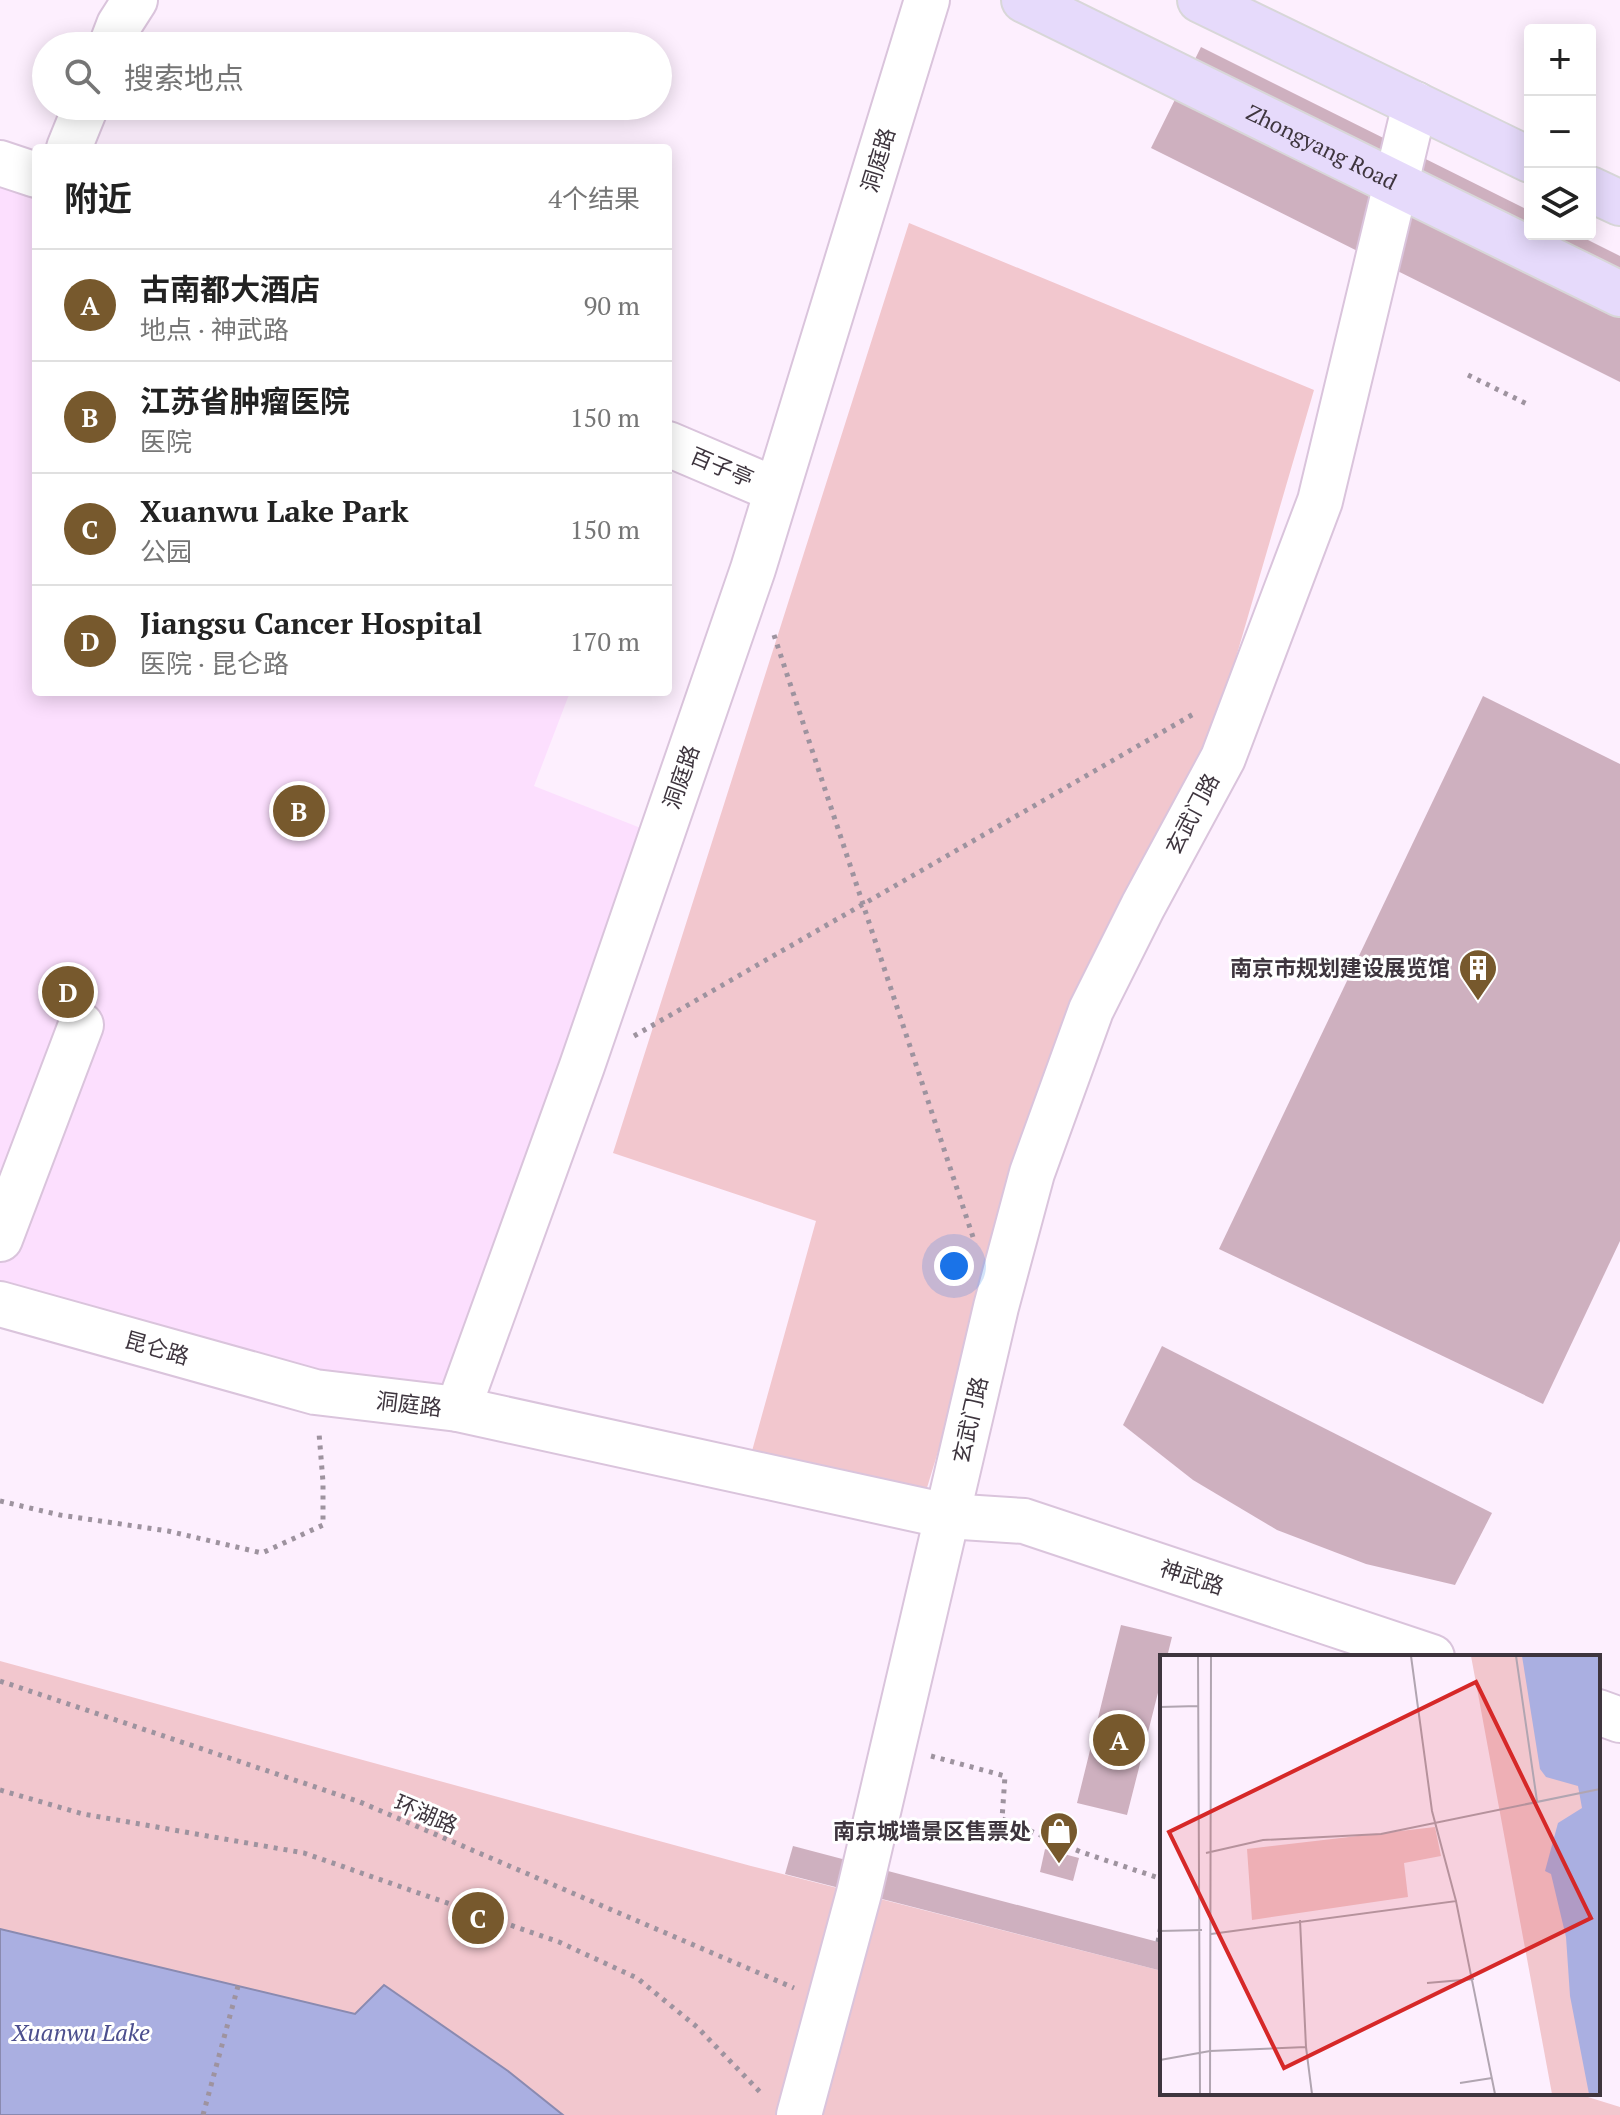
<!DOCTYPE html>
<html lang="zh">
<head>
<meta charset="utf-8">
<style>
	body { margin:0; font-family:"PT Serif","Noto Sans SC",serif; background:#f2f2f2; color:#222 }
	.controls { position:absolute; right:24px; top:24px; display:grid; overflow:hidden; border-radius:8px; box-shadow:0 4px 20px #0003 }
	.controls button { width:72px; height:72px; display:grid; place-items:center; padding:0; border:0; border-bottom:2px solid #e0e0e0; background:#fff; color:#222; font:40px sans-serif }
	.you { position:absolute; left:954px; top:1266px; width:28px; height:28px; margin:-20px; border:6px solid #fff; border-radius:50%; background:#1a73e8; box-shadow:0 0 0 12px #1a73e833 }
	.badge { display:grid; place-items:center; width:52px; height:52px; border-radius:50%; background:#77592d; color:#fff; font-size:26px; font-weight:700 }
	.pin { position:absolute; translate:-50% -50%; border:4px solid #fff; box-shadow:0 2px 8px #0006 }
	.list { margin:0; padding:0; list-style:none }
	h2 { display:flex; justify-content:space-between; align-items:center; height:104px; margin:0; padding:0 32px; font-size:34px }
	h2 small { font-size:26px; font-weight:400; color:#767676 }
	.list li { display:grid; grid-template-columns:52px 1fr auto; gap:24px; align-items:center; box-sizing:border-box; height:112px; padding:0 32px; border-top:2px solid #e0e0e0 }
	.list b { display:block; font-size:30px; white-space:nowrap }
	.list p { margin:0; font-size:26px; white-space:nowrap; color:#767676 }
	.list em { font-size:26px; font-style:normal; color:#767676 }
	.icon { flex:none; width:44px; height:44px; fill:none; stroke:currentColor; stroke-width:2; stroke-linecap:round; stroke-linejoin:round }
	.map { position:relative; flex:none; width:1620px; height:2115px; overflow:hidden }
	.search { position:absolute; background:#fff; box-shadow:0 4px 20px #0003; left:32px; top:32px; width:640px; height:88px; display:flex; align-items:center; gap:20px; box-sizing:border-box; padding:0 28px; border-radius:44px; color:#767676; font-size:30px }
	.panel { position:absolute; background:#fff; box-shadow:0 4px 20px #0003; left:32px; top:144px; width:640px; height:552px; border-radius:8px }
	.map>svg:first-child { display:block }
	.built { fill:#fcdffe }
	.green { fill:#f2c7ce }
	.water { fill:#aaafe1; stroke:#8a8ab0; stroke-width:2 }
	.building { fill:#ceb0bf }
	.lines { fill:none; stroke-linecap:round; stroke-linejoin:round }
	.minor-casing { stroke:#dac4dc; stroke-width:48 }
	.major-casing { stroke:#d8d7d8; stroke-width:48 }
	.path { stroke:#9e939f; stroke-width:5; stroke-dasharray:4 6; stroke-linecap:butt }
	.minor { stroke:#fff; stroke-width:44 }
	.major { stroke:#e6dafb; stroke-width:44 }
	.labels { text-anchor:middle; stroke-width:6; stroke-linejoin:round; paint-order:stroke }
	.street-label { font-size:22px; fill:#3e353e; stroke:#fff }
	.poi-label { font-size:22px; font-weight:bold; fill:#3e353e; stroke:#fff; text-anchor:end }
	.water-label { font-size:24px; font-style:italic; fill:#4c4f8e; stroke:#fff }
	.inset-road { fill:none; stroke:#b1a5b1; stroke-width:2 }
	.view { fill:#d62828; fill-opacity:0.15; stroke:#d62828; stroke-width:4 }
	.inset-edge { fill:none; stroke:#3e353e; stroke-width:4 }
</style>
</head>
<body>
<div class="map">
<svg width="1620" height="2115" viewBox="0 0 1620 2115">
	<rect width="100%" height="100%" fill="#fdeffe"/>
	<!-- built -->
	<polygon class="built" points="0,163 36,175 36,692 570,692 534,786 661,836 458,1409 0,1304"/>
	<!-- green -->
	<g class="green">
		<polygon points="909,223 1314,390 1218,719 1073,1010 926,1491 752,1451 816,1221 613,1153"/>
		<polygon points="0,1661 751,1866 1162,1971 1162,2093 1575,2093 1620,2107 1620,2115 0,2115"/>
	</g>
	<!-- water -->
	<polygon class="water" points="0,1929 355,2014 384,1985 508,2071 563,2115 0,2115"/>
	<!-- building -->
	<g class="building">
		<polygon points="1201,47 1530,211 1530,234 1576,234 1620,256 1620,382 1151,148"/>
		<polygon points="1483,696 1620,764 1620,1241 1543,1404 1219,1249"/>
		<polygon points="1162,1346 1492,1513 1455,1585 1366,1564 1277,1530 1193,1480 1123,1425"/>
		<polygon points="1121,1625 1172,1637 1167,1657 1162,1657 1162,1677 1127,1815 1077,1803"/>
		<polygon points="793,1846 1162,1943 1162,1971 785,1874"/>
		<polygon points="1045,1849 1079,1858 1073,1881 1040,1872"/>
	</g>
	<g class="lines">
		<!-- minor casing -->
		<g class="minor-casing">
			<g id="minor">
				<polyline points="111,46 119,25 135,0"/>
				<polyline points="69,148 86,106"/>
				<polyline points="0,163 36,175"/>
				<polyline points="668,444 776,490"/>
				<polyline points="0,1239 81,1025"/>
				<polyline points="0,1304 315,1392 458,1409 582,1066 753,569 927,0"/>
				<polyline points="458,1409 947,1516 1024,1521 1432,1657"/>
				<polyline points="1598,1712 1620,1720"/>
				<polyline points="799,2115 859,1893 996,1307 1032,1173 1091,1010 1143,906 1223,758 1320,501 1415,104"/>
			</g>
		</g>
		<!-- major casing -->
		<g class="major-casing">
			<g id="major">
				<path id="s1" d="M1024,0L1620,294"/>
				<polyline points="1200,0 1530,160"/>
				<polyline points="1590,189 1620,203"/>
			</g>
		</g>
		<!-- path -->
		<g class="path">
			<polyline points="1468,375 1527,404"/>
			<polyline points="774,635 973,1237"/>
			<polyline points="634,1036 1197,712"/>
			<polyline points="0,1501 60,1515 168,1531 262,1553 323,1525 323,1482 319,1433"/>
			<polyline points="0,1681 360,1802 794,1988"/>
			<polyline points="931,1756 1005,1776 1002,1819 1081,1852 1162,1879"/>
			<polyline points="0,1790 83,1814 304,1853 559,1942 637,1978 697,2027 763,2095"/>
			<polyline points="1158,1942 1162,1920"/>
			<polyline points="203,2115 238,1986"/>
		</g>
		<!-- minor -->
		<use href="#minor" class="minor"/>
		<!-- major -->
		<use href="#major" class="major"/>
	</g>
	<!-- icons -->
	<defs>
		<g id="building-pin" transform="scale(2)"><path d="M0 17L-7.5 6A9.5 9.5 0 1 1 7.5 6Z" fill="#77592d" stroke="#fff"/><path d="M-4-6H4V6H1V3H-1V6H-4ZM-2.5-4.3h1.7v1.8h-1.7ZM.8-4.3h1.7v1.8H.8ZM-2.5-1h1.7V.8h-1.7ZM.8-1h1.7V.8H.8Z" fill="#fff"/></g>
		<g id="shop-pin" transform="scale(2)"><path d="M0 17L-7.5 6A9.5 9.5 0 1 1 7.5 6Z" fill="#77592d" stroke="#fff"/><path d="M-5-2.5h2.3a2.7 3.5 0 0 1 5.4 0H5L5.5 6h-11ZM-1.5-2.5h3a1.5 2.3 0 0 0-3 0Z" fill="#fff"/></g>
	</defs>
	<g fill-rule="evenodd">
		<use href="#building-pin" x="1478" y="968"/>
		<use href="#shop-pin" x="1059" y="1831"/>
	</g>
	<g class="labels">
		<!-- street labels -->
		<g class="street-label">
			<text dy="8" stroke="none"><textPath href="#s1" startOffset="332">Zhongyang Road</textPath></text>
			<text transform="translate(878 160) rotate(-73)" y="8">洞庭路</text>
			<text transform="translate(722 467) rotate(23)" y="8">百子亭</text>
			<text transform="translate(681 777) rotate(-71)" y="8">洞庭路</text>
			<text transform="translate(1192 814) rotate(-62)" y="8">玄武门路</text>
			<text transform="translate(157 1348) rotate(16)" y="8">昆仑路</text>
			<text transform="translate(409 1404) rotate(7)" y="8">洞庭路</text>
			<text transform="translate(970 1420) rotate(-77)" y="8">玄武门路</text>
			<text transform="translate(1192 1577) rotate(18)" y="8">神武路</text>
			<text transform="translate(426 1814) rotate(23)" y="8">环湖路</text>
		</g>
		<!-- poi labels -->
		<g class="poi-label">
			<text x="1450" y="976">南京市规划建设展览馆</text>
			<text x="1031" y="1839">南京城墙景区售票处</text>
		</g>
		<!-- water labels -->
		<g class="water-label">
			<text x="81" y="2041">Xuanwu Lake</text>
		</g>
	</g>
	<!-- overview -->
	<g transform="translate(1160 1655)">
		<rect width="440" height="440" fill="#fdeffe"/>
		<path d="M311,1H440V439H392ZM275,172L281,201L244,208L248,242L92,265L87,194Z" fill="#f2c7ce"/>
		<path d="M362,1H440V439H429L410,341L406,282L391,219L385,216L398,168L422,153L418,131L386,122L380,114Z" fill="#aaafe1"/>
		<path class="inset-road" d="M38,1L40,439M251,1L272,156L296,246M356,1L377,146M0,52L38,51M46,198L103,185L221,179L440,134M140,265L146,392M0,276L42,275M51,279L296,246L335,439M267,328L314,324M0,405L50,396L146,392L152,439M300,428L332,423M50,439L51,1"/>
		<path class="view" d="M316,27L431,263L124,413L9,177Z"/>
		<rect width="440" height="440" class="inset-edge"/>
	</g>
</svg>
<div class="controls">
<button>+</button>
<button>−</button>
<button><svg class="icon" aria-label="layers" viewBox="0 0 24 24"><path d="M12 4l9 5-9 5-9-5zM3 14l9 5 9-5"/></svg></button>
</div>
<div class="you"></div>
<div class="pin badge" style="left:1119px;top:1740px">A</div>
<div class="pin badge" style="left:299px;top:811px">B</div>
<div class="pin badge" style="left:478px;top:1918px">C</div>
<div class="pin badge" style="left:68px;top:992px">D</div>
<div class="search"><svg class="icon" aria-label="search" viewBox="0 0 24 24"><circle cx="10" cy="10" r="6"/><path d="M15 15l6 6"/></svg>搜索地点</div>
<section class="panel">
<h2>附近<small>4个结果</small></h2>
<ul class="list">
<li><span class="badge">A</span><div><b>古南都大酒店</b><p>地点 · 神武路</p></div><em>90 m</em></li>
<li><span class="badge">B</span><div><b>江苏省肿瘤医院</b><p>医院</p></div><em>150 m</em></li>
<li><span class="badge">C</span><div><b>Xuanwu Lake Park</b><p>公园</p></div><em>150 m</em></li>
<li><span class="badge">D</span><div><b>Jiangsu Cancer Hospital</b><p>医院 · 昆仑路</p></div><em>170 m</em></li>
</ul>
</section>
</div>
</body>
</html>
